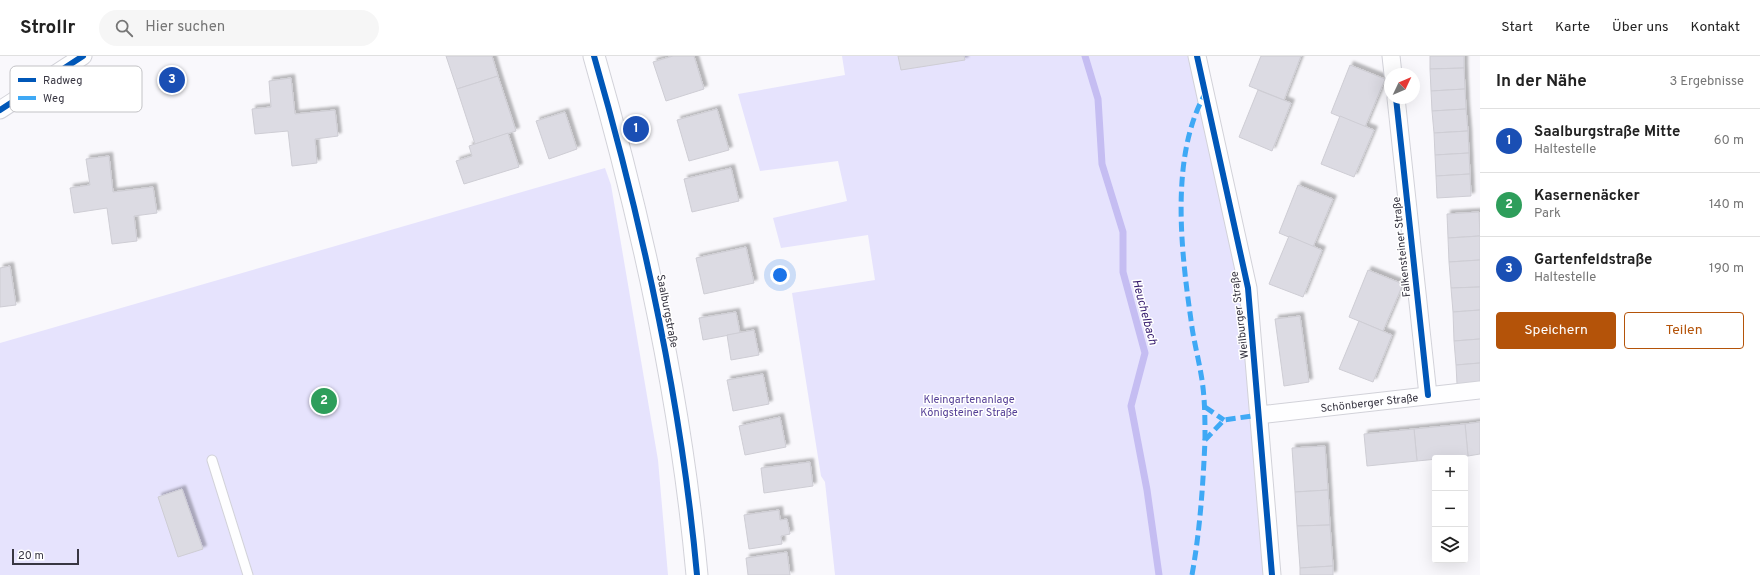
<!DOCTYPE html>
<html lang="de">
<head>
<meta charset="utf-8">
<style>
	body { margin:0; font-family:Overpass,sans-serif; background:#f6f6f6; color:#222 }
	.controls { position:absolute; right:12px; bottom:12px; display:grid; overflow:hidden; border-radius:4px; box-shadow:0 4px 16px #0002 }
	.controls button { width:36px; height:36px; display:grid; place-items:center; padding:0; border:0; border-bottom:1px solid #e0e0e0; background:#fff; color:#222; font:20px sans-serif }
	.compass { position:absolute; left:1384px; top:12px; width:36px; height:36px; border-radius:50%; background:#fff; box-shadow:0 4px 16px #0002; rotate:46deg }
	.scale { position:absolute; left:12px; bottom:10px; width:67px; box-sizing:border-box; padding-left:4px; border:2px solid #383642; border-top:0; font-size:11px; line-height:14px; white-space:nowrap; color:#383642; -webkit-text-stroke:3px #fff; paint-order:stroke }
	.you { position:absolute; left:780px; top:219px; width:14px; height:14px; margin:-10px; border:3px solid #fff; border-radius:50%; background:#1a73e8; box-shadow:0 0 0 6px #1a73e833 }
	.badge { display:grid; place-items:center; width:26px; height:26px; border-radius:50%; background:#b45309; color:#fff; font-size:13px; font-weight:700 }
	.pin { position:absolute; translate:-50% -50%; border:2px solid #fff; box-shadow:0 1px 4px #0006 }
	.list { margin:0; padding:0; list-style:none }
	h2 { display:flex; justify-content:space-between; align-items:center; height:52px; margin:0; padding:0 16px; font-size:17px }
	h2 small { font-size:13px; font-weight:400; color:#767676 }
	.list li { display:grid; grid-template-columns:26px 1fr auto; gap:12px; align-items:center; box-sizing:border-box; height:64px; padding:0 16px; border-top:1px solid #e0e0e0 }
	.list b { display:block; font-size:15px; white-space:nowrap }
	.list p { margin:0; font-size:13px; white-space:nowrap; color:#767676 }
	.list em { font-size:13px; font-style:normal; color:#767676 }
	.actions { display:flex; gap:8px; padding:12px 16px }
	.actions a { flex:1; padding:9px 0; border:1px solid #b45309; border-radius:4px; text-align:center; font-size:14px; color:#b45309 }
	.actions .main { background:#b45309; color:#fff }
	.icon { flex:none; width:22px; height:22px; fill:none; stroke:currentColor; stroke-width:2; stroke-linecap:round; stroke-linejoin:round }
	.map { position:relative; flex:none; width:1480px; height:519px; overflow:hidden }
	header { display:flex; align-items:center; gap:24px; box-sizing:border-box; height:56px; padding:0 20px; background:#fff; border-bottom:1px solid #e0e0e0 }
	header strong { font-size:19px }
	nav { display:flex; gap:22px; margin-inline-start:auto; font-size:14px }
	.search { width:280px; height:36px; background:#f6f6f6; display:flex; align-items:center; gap:10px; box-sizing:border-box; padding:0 14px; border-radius:22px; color:#767676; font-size:15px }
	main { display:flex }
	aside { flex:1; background:#fff }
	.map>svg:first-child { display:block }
	.green { fill:#e6e3fd }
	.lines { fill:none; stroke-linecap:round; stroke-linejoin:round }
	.stream { stroke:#c5bdf2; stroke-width:7 }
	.building { fill:#dcdbe3; stroke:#cecdd4; filter:url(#shadow) }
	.service-casing { stroke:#d2d2d9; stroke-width:11 }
	.minor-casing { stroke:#d2d2d9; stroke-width:19 }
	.tertiary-casing { stroke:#d2d2d9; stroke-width:23 }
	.service { stroke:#fefeff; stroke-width:9 }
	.minor { stroke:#fefeff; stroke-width:17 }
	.tertiary { stroke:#fefeff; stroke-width:21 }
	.quiet { stroke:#3fa9f5; stroke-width:5; stroke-dasharray:10 5; stroke-linecap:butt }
	.cycleway-casing { stroke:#fff; stroke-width:8 }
	.cycleway { stroke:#0057b8; stroke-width:6 }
	.labels { text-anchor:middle; stroke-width:3; stroke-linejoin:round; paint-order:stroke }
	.street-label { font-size:11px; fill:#383642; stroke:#fff }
	.park-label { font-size:11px; fill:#564197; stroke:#fff }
	.water-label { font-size:12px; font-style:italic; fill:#32176b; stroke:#fff }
	.key { fill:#fff; stroke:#c3c3c6; stroke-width:1 }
	.key-label { font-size:11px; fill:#383642 }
</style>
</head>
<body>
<header>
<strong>Strollr</strong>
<div class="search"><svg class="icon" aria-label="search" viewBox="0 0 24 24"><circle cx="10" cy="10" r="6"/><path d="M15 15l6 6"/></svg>Hier suchen</div>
<nav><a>Start</a><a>Karte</a><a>Über uns</a><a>Kontakt</a></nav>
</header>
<main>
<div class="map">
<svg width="1480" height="519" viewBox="0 0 1480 519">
	<defs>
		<filter id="shadow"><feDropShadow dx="3.5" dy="-3.5" stdDeviation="1" flood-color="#0004"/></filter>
	</defs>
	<rect width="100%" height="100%" fill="#f9f8fc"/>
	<!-- green -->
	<g class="green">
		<polygon points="842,0 1197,0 1248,232 1272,519 835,519 825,426 821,420 792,237 875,224 868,179 781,192 773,162 847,145 838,105 760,115 738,38 845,19"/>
		<polygon points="605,112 611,129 658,404 668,519 0,519 0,287"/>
	</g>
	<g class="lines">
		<!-- stream -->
		<polyline class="stream" points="1085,0 1098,43 1102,108 1123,176 1123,216 1145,297 1131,350 1147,434 1159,519"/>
	</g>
	<!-- building -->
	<g class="building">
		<polygon points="446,0 492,0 498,20 457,33"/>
		<polygon points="673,0 694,0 704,33 666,45 653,6"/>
		<polygon points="898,0 964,0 965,4 901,14"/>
		<polygon points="1261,0 1301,0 1284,44 1249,30"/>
		<polygon points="1430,0 1464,0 1464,12 1430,13"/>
		<polygon points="1350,9 1385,23 1365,71 1331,57"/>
		<polygon points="1464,12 1465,33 1431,35 1430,13"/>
		<polygon points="498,20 516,75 475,88 457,33"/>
		<polygon points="291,22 295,58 335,54 338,80 315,83 317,107 292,110 288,75 255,78 252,53 271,51 269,25"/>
		<polygon points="1465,33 1466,53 1432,55 1431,35"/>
		<polygon points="1258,34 1291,47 1272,95 1239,81"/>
		<polygon points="717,53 729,94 689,105 677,64"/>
		<polygon points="1466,53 1468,75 1434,77 1432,55"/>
		<polygon points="565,56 577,93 549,103 536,65"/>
		<polygon points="1340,60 1374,74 1354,121 1321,108"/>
		<polygon points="1468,75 1469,97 1435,99 1434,77"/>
		<polygon points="508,77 519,111 464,128 456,105 472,100 469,90"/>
		<polygon points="1469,97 1470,118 1436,120 1435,99"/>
		<polygon points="109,100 113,136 153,131 157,157 134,160 137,185 112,188 107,152 74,157 70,132 90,129 86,103"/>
		<polygon points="731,112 739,145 692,156 684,123"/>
		<polygon points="1470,118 1471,140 1437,142 1436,120"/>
		<polygon points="1298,129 1333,143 1313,191 1279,177"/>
		<polygon points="1479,156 1480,180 1448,182 1447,158"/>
		<polygon points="1289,180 1322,194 1303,241 1269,228"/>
		<polygon points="1480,180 1480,204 1449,206 1448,182"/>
		<polygon points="746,191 754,227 704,238 696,202"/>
		<polygon points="1480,204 1480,231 1451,232 1449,206"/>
		<polygon points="10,210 16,249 0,251 0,212"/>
		<polygon points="1368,214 1403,228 1383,275 1349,261"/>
		<polygon points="1480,231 1480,254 1453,256 1451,232"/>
		<polygon points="1480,254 1480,283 1454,285 1453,256"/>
		<polygon points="736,256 740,277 703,284 699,262"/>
		<polygon points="1300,260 1309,326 1284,330 1275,263"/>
		<polygon points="1359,265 1392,279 1373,326 1339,313"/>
		<polygon points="754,274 759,299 731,304 727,279"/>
		<polygon points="1480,283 1480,307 1456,309 1454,285"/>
		<polygon points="1480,307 1480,326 1457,328 1456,309"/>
		<polygon points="763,318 769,348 733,355 727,324"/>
		<polygon points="780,361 786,391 745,399 739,370"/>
		<polygon points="1480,366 1480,398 1468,400 1465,368"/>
		<polygon points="1465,368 1468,400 1417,405 1414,373"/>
		<polygon points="1414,373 1417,405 1367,410 1364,378"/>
		<polygon points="1325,390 1328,434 1295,436 1292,392"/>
		<polygon points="810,406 813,430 764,437 761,412"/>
		<polygon points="182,433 203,493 178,501 158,441"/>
		<polygon points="1328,434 1330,469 1297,470 1295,436"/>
		<polygon points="779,454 780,464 787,463 790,478 781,480 782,488 749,493 744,459"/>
		<polygon points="1330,469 1333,510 1300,512 1297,470"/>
		<polygon points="787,496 790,519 748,519 746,502"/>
		<polygon points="1333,510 1333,519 1300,519 1300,512"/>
	</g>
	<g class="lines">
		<!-- service casing -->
		<g class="service-casing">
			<polyline id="service" points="212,404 248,519"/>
		</g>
		<!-- minor casing -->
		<g class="minor-casing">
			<g id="minor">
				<polyline points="1197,0 1248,232 1272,519"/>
				<polyline points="1391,0 1393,18"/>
				<polyline points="1396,42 1428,339"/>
				<polyline points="0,54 83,0"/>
				<path id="s1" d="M1259,359L1480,334"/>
			</g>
		</g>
		<!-- tertiary casing -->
		<g class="tertiary-casing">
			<path id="tertiary" d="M594,0C643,170 681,343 697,519"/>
		</g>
		<!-- service -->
		<use href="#service" class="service"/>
		<!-- minor -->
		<use href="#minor" class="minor"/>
		<!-- tertiary -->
		<use href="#tertiary" class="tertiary"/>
		<!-- quiet -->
		<g class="quiet">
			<polyline points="1205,351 1224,364"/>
			<path d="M1205,384C1205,362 1205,340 1201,318C1198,300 1193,282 1191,264C1181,195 1170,100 1205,38"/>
			<path d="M1192,519C1200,474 1203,430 1205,384L1224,364L1259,359"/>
		</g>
		<!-- cycleway casing -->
		<g class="cycleway-casing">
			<g id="cycleway">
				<path d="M594,0C643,170 681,343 697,519"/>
				<polyline points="1197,0 1248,232 1272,519"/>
				<polyline points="1396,42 1428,339"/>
				<polyline points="0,54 83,0"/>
			</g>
		</g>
		<!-- cycleway -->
		<use href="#cycleway" class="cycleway"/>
	</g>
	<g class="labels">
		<!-- street labels -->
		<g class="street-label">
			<text transform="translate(1401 191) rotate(-96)" y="4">Falkensteiner Straße</text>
			<text transform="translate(668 255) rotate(79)" y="4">Saalburgstraße</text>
			<text transform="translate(1239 259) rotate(-97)" y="4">Weilburger Straße</text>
			<text dy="4" stroke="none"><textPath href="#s1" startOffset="111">Schönberger Straße</textPath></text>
		</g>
		<!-- park labels -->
		<g class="park-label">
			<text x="969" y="347">Kleingartenanlage<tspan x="969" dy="13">Königsteiner Straße</tspan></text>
		</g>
		<!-- water labels -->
		<g class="water-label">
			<text transform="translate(1145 256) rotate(75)" y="4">Heuchelbach</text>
		</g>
	</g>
	<!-- legend -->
	<rect x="10" y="10" width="132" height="46" rx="6" class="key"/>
	<rect x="18" y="22" width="18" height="4" fill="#0057b8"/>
	<rect x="18" y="40" width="18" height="4" fill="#3fa9f5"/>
	<g class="key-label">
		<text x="43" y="28">Radweg</text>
		<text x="43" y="46">Weg</text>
	</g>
</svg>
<div class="controls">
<button>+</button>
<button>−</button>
<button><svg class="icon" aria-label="layers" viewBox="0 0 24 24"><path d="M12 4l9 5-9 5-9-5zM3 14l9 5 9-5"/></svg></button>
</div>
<svg class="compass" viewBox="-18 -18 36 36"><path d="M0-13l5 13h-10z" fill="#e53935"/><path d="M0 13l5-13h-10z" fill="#767676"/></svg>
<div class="scale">20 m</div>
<div class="you"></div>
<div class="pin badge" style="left:636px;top:73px;background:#1a4fb4">1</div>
<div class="pin badge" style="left:324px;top:345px;background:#2e9e5b">2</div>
<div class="pin badge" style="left:172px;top:24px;background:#1a4fb4">3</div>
</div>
<aside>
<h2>In der Nähe<small>3 Ergebnisse</small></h2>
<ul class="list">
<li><span class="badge" style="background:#1a4fb4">1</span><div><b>Saalburgstraße Mitte</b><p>Haltestelle</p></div><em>60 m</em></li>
<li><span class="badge" style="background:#2e9e5b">2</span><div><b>Kasernenäcker</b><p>Park</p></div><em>140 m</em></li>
<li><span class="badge" style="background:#1a4fb4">3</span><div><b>Gartenfeldstraße</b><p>Haltestelle</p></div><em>190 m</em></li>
</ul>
<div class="actions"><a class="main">Speichern</a><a>Teilen</a></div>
</aside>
</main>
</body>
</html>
